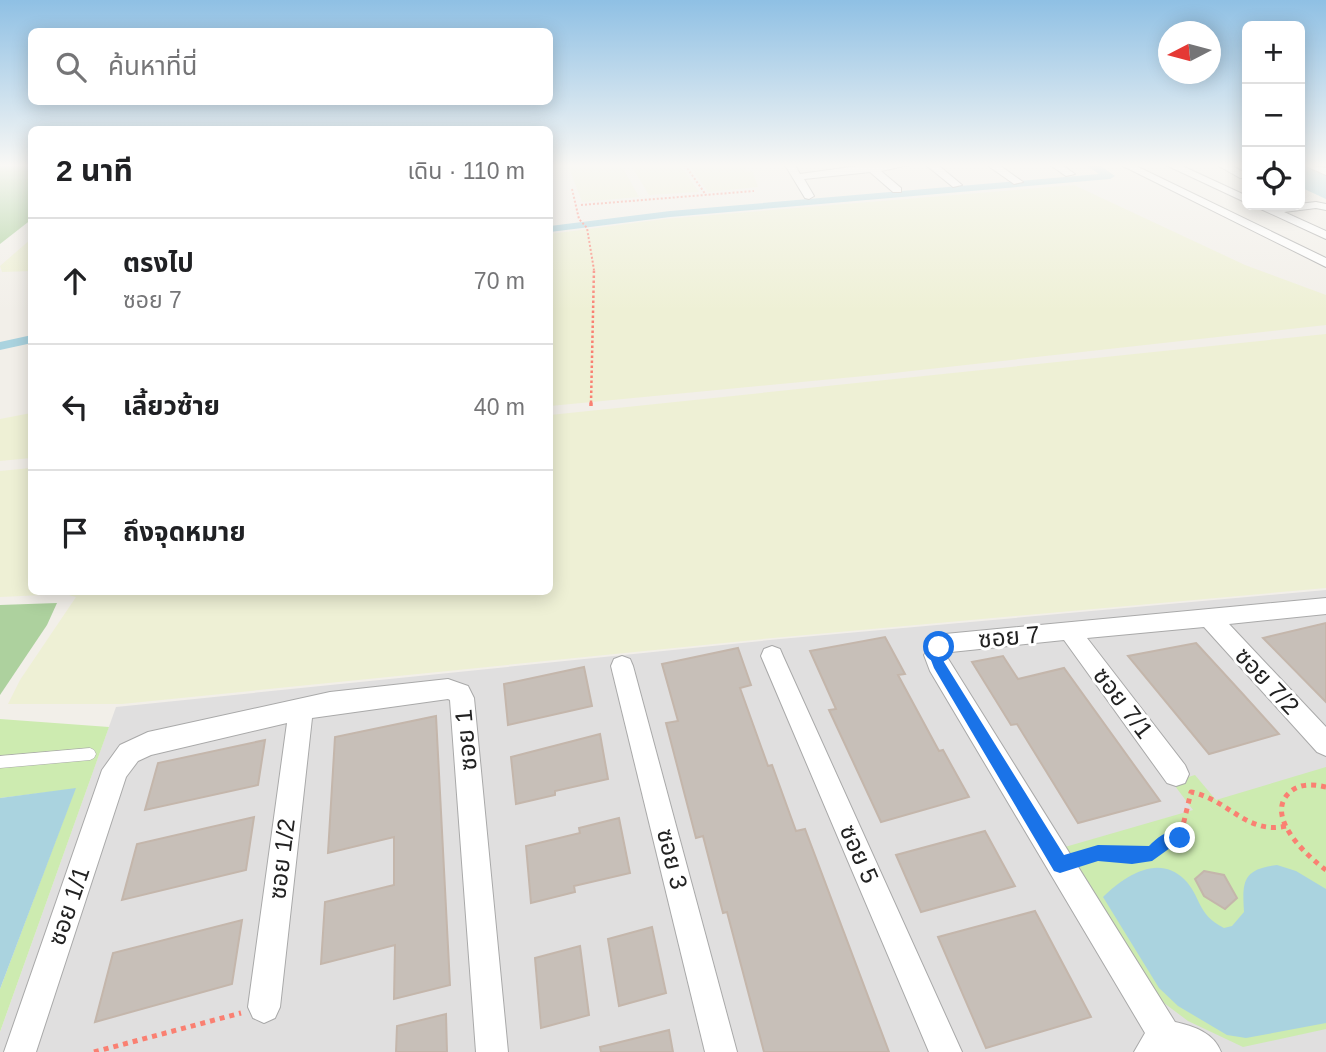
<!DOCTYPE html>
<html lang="th">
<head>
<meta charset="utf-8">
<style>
	body { margin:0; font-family:Helvetica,"Noto Sans Thai",sans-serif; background:#f6f6f6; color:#202124 }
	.controls { position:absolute; right:21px; top:21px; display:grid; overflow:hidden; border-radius:10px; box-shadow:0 4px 18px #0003 }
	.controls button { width:63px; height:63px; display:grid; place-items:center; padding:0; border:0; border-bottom:2px solid #e0e0e0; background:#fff; color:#202124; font:35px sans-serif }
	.compass { position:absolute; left:1158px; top:21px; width:63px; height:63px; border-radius:50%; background:#fff; box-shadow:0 4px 18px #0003; rotate:264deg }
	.stop { position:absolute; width:21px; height:21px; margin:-16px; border:5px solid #1a73e8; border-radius:50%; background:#fff }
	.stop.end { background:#1a73e8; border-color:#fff; box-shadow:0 2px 7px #0008 }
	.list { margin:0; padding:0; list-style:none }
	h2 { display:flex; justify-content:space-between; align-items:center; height:91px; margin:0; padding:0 28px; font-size:30px }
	h2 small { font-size:23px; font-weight:400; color:#757577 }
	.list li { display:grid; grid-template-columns:46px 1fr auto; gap:21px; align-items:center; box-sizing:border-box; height:126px; padding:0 28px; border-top:2px solid #e0e0e0 }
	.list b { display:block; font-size:26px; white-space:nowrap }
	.list p { margin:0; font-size:23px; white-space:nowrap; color:#757577 }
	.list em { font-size:23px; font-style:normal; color:#757577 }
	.icon { flex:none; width:38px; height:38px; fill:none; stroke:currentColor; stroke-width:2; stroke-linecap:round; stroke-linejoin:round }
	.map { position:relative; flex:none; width:1326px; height:1052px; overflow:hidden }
	.search { position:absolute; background:#fff; box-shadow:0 4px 18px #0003; left:28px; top:28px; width:525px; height:77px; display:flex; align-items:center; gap:18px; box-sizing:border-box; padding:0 24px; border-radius:10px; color:#757577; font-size:26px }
	.panel { position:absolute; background:#fff; box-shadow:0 4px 18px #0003; left:28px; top:126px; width:525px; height:469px; border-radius:10px }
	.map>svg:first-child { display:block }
	.residential { fill:#e0dfdf }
	.farmland { fill:#eef0d5 }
	.grass { fill:#cdebb0 }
	.forest { fill:#add19e }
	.water { fill:#aad3df }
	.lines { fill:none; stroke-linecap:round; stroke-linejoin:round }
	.canal { fill:#aad3df; fill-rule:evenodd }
	.building { fill:#c7bfb8; stroke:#c4b6ab; stroke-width:2 }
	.lane-casing { stroke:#a9a9a9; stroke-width:1 }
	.street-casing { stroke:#a9a9a9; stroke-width:2 }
	.path-far3 { stroke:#fa8072; stroke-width:2; stroke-dasharray:2 2; stroke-linecap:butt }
	.path-far2 { stroke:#fa8072; stroke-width:2.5; stroke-dasharray:2.5 2.5; stroke-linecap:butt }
	.path-far1 { stroke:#fa8072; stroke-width:3.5; stroke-dasharray:3.5 3.5; stroke-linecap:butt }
	.path { stroke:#fa8072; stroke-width:5; stroke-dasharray:5 5; stroke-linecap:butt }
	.lane { fill:#fff; fill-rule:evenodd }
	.street { fill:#fff; fill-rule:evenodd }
	.route { fill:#1a73e8 }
	.labels { text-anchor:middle; stroke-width:6; stroke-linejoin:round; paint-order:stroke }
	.near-street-label { font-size:24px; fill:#222; stroke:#fff }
</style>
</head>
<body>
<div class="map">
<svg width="1326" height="1052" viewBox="0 0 1326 1052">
	<rect width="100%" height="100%" fill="#f2efe9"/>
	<!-- residential -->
	<polygon class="residential" points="1326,590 1326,1052 0,1052 0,1032 116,707 780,639"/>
	<!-- farmland -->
	<g class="farmland">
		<polygon points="568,165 621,165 639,197 582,202"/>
		<polygon points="631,165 680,165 699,192 649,195"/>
		<polygon points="689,165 745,165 747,171 753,172 758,187 708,192"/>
		<polygon points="1074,185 1245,265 1326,295 1326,325 875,375 550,406 550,234 664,219"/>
		<polygon points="31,239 31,271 2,272 0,266"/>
		<polygon points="1326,334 1326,588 773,638 122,704 8,704 20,680 76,597 65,594 0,597 0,471 31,468 32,592 550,592 550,415"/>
		<polygon points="31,413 31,458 0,461 0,419"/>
	</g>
	<!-- grass -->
	<g class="grass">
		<polygon points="0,719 109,727 0,1032 0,989 75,789 0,798"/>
		<polygon points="1326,767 1326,1029 1243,1047 1188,1021 1164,1003 1150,986 1065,847 1193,810 1172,782 1195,775 1216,800"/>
	</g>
	<!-- forest -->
	<g class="forest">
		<polygon points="0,165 31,165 32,219 0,244"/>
		<polygon points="57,603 47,625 0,695 0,605"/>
	</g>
	<!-- water -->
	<g class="water">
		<polygon points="1300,165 1307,165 1326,174 1326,199 1300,187"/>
		<polygon points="76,788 0,989 0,798"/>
		<path d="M1277,865L1296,871L1326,889V1023L1246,1038L1227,1035L1178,1006L1159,988L1103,897C1123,877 1158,853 1184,879C1202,897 1196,914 1224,928L1232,926L1244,912C1242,881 1243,869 1277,865Z"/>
	</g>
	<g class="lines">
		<!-- canal -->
		<g class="canal">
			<polygon points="1086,165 1099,165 1115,176 1110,179 670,217 550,232 550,226 670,211 1099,174"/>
			<polygon points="32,335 32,343 0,350 0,342"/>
		</g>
	</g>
	<!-- building -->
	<g class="building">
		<polygon points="1326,623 1326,702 1263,638"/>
		<polygon points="885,637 905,674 898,675 939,751 943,750 969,797 881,822 829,710 836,709 810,651"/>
		<polygon points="1196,643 1241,692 1279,734 1209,754 1128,656"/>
		<polygon points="738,648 751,685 740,688 768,766 772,765 796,831 805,829 889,1052 764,1052 727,912 723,913 703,836 696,838 666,723 678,721 662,664"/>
		<polygon points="1003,656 1018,679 1064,668 1160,801 1078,823 1017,724 1011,725 972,662"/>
		<polygon points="584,667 592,706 508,725 504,684"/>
		<polygon points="436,716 450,985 394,999 395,945 321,964 325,902 394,885 394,837 328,853 335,737"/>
		<polygon points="600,734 608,779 555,791 555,795 516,804 511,757"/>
		<polygon points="265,740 258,785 145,810 158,763"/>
		<polygon points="254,817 246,870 122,900 137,844"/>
		<polygon points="619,818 630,873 574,886 575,892 531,903 526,846 580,833 579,828"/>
		<polygon points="985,831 1015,886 921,912 896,855"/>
		<polygon points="1204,871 1224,875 1237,898 1225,909 1204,896 1195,879"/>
		<polygon points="1035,911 1091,1017 986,1048 938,937"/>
		<polygon points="242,920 232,984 95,1022 113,953"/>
		<polygon points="652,927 666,993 619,1006 608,939"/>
		<polygon points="580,946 589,1015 541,1028 535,958"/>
		<polygon points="446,1014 447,1052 396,1052 397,1026"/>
		<polygon points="669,1030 673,1052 601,1052 600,1047"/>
	</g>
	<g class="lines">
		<!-- lane casing -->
		<g class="lane-casing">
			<polygon id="lane" points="90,748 94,750 96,754 94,758 90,760 0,768 0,756"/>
		</g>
		<!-- street casing -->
		<g class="street-casing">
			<g id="street">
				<polygon points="785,165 795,165 800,174 865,165 909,165 881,171 901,188 901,192 893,192 870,172 804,179 814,196 809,199 805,198"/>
				<polygon points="926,165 938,165 962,185 953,187"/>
				<polygon points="987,165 999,165 1023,182 1014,184"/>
				<polygon points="1050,165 1062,165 1075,174 1066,176"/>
				<polygon points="1121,165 1134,165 1326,258 1326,267"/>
				<polygon points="1166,165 1180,165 1247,196 1247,203"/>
				<polygon points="1217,165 1230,165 1247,174 1247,178 1240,178"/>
				<polygon points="1307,165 1326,168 1326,175 1308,167"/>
				<polygon points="1316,202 1326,204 1326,210 1316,208 1284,212 1326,231 1326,239 1252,205 1272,207"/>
				<path d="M1326,598V614L1229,624L1326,727V756L1317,752L1204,627L1087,638L1185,765L1189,774L1185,783L1176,786L1167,783L1064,640L951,652L947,657L1175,1022C1194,1026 1214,1033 1221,1052H1134L1145,1033L930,671L924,655L937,636L945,634Z"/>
				<polygon points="772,646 780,649 783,656 962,1052 929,1052 761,656 764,649"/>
				<polygon points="622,656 630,659 633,666 737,1052 705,1052 611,666 614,659"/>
				<polygon points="448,679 468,686 474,698 508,1052 476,1052 450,700 448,699 312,718 280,1007 275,1018 264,1023 253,1018 248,1007 287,723 151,755 138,761 126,777 36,1052 4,1052 102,770 120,745 148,732 330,692"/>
			</g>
		</g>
		<!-- path-far3 -->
		<g class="path-far3">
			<polyline points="685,165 706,195"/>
			<polyline points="572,189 579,219 587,228 594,270"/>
			<polyline points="581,205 754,191"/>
		</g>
		<!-- path-far2 -->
		<polyline class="path-far2" points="591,403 594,269"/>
		<!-- path-far1 -->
		<polyline class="path-far1" points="591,406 591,401"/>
		<!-- path -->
		<g class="path">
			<path d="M1326,787C1313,784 1299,783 1289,793C1264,817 1308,857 1326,870"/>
			<path d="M1082,858L1109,852L1132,856L1152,853L1166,840L1180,838L1191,792C1229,800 1247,835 1286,826"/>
			<polyline points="94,1052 241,1013"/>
		</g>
		<!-- lane -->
		<use href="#lane" class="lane"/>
		<!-- street -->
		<use href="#street" class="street"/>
	</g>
	<!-- sky -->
	<linearGradient id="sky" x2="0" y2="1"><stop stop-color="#8fc0e4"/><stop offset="0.53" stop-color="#f9f8f5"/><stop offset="1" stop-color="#f9f8f5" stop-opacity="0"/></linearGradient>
	<rect width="1326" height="312" fill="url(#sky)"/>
	<!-- route -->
	<path class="route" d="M939,642L946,647L942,655L944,662L1064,855L1098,845L1149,846C1159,836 1171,826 1186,832L1188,838L1186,844L1170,848L1152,861L1132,864L1098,861L1060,873L1054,871L934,668L929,655L934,643Z"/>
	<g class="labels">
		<!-- near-street labels -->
		<g class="near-street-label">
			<text transform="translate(1009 637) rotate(-5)" y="8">ซอย 7</text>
			<text transform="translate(1267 681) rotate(47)" y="8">ซอย 7/2</text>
			<text transform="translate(1123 703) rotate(53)" y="8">ซอย 7/1</text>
			<text transform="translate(466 740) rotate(-95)" y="8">ซอย 1</text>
			<text transform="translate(859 854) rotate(66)" y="8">ซอย 5</text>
			<text transform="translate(282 859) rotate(-83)" y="8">ซอย 1/2</text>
			<text transform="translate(672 859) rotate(76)" y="8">ซอย 3</text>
			<text transform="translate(69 906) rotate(-71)" y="8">ซอย 1/1</text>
		</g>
	</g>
</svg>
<div class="controls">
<button>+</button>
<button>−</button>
<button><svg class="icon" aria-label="locate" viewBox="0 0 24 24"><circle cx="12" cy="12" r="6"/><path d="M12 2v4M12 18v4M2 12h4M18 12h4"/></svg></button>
</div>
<svg class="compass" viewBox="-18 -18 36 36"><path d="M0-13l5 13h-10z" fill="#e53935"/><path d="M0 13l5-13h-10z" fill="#757577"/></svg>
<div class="stop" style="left:939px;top:647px"></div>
<div class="stop end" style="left:1180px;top:838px"></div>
<div class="search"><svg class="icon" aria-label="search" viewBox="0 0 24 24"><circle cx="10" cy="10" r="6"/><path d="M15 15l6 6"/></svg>ค้นหาที่นี่</div>
<section class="panel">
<h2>2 นาที<small>เดิน · 110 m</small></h2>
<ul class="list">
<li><svg class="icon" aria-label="ahead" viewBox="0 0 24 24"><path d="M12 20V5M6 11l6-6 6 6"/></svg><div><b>ตรงไป</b><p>ซอย 7</p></div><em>70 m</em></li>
<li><svg class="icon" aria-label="left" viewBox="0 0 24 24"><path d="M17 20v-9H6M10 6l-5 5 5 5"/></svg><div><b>เลี้ยวซ้าย</b></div><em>40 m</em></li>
<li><svg class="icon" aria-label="arrive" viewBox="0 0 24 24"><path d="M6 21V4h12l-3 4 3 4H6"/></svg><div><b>ถึงจุดหมาย</b></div></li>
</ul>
</section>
</div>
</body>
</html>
